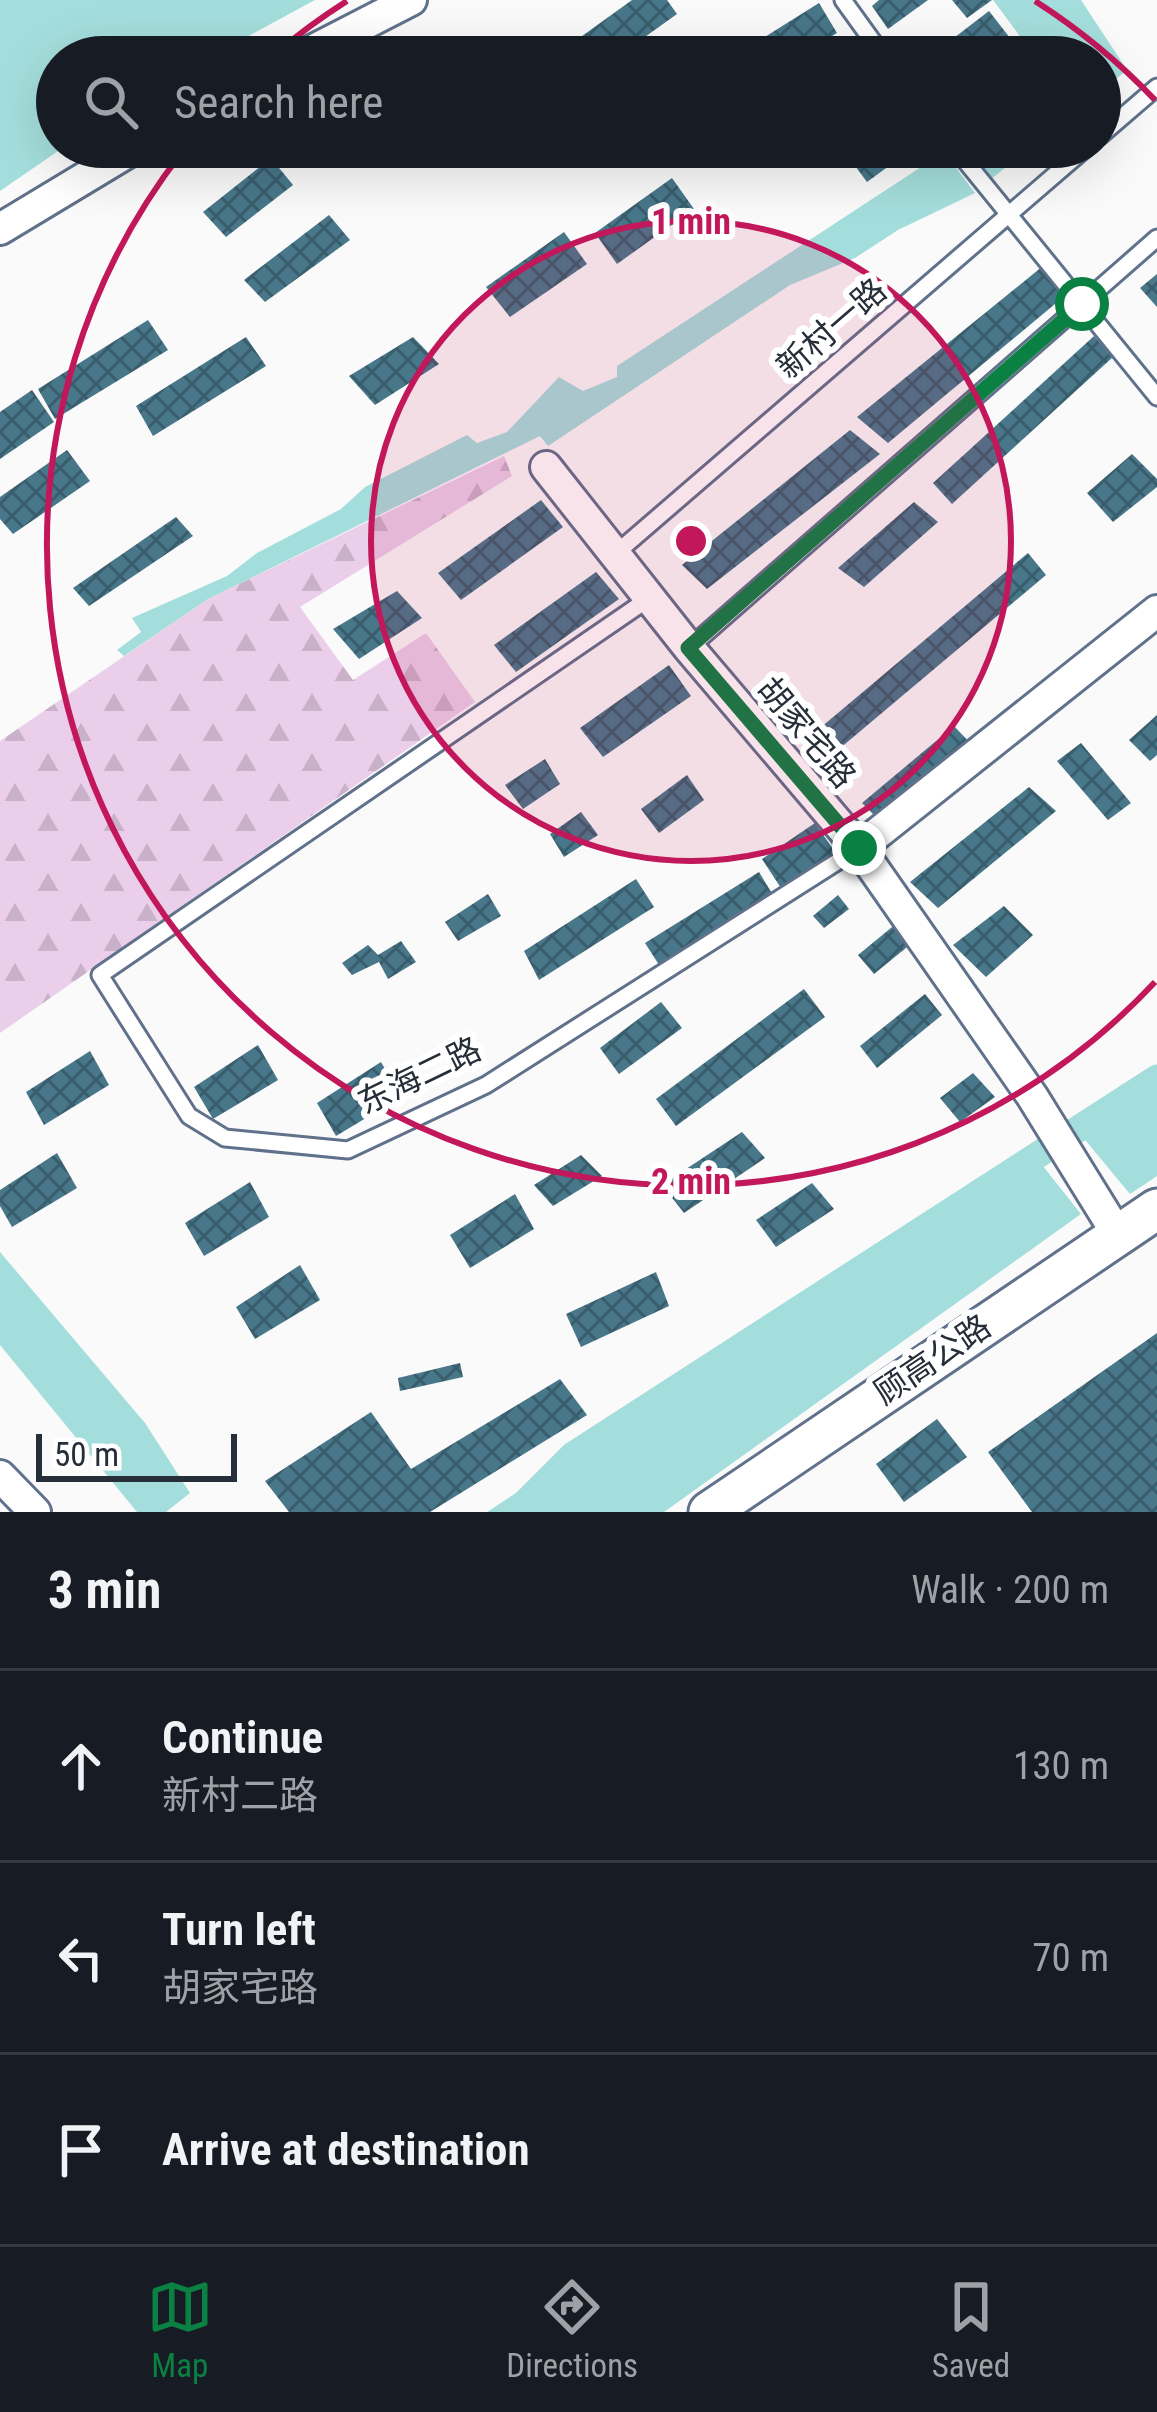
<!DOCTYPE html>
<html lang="en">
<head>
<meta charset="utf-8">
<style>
	body { margin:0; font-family:"Roboto Condensed","Noto Sans SC",sans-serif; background:#20242c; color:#f1f3f6 }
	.scale { position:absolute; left:36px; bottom:30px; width:201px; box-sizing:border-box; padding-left:12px; border:6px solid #262e39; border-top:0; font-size:33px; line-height:42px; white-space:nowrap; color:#262e39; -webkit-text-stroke:9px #fff; paint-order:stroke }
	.stop { position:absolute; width:36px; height:36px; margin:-27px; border:9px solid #0b8043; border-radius:50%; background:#fff }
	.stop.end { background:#0b8043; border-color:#fff; box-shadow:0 3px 12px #0008 }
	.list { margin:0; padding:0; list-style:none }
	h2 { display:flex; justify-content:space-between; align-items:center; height:156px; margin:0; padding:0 48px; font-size:51px }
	h2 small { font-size:39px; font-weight:400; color:#9ea1a6 }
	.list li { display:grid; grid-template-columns:78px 1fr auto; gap:36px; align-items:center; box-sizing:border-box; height:192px; padding:0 48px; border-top:3px solid #363941 }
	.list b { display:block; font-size:45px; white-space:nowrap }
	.list p { margin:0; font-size:39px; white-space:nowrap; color:#9ea1a6 }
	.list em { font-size:39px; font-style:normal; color:#9ea1a6 }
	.icon { flex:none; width:66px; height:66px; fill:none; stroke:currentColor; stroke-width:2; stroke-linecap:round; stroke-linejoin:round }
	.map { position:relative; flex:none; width:1157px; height:1512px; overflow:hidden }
	.search { position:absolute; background:#171b24; box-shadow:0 12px 48px #0002; left:36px; right:36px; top:36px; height:132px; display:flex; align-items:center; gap:30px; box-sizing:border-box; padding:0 42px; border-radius:66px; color:#9ea1a6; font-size:45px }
	.sheet { height:732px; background:#171b24 }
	nav { display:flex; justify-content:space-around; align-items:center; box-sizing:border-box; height:168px; border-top:3px solid #363941; background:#171b24; font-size:33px; color:#9ea1a6 }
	nav a { display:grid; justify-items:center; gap:6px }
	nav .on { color:#0b8043 }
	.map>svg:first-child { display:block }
	.forest { fill:url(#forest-firs) }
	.water { fill:#a4dedc }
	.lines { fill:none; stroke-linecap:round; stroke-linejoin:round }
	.canal { stroke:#a4dedc; stroke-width:27 }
	.building { fill:url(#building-cross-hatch) }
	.service-casing { stroke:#60718b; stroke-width:21 }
	.minor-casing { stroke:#60718b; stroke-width:36 }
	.tertiary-casing { stroke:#60718b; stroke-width:45 }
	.service { stroke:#fff; stroke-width:15 }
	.minor { stroke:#fff; stroke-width:30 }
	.tertiary { stroke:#fff; stroke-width:39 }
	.route { stroke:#0b8043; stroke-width:15 }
	.ring { fill:none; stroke:#c2185b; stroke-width:6 }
	.labels { text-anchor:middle; stroke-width:12; stroke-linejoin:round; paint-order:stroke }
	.street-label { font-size:33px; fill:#262e39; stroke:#fff }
	.centre { fill:#c2185b; stroke:#fff; stroke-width:6 }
	.ring-label { font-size:36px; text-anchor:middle; font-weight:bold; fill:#c2185b; stroke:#fff; stroke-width:12; stroke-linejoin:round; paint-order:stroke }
</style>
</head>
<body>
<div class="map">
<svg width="1157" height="1512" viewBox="0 0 1157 1512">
	<defs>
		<pattern id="forest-firs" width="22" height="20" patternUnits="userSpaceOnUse" patternTransform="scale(3)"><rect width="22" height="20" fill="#eaceea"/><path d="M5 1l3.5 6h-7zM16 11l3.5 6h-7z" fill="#c9b1c9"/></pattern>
		<pattern id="building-cross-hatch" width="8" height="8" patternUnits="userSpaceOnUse" patternTransform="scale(3)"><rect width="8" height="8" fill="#48778a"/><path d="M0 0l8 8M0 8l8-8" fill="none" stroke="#395d6c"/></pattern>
	</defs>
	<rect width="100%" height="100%" fill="#fafafa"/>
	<!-- forest -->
	<polygon class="forest" points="504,456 512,476 300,607 353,680 426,633 475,702 0,1033 0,741 208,599"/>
	<!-- water -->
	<g class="water">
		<polygon points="0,0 315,0 210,57 57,57 57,147 64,147 0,191"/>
		<polygon points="993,0 1081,0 1127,70 1100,92 1100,57 1017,57 1028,47"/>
		<polygon points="969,147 1031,147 990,180"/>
		<polygon points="944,152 975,193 898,230 855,258 790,285 548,446 540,436 208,599 124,656 117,650 141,632 132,618 227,576 257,553 341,509 365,487 467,435 477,443 507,432 559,377 583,391 617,377 617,366"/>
		<polygon points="1157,1079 1157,1176 1130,1194 1076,1129"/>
		<polygon points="1035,1156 1081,1214 664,1512 487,1512"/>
		<polygon points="0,1252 145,1423 190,1493 166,1512 137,1512 0,1345"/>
	</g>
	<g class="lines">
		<!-- canal -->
		<polyline class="canal" points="516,1512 573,1455 1157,1078"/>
	</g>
	<!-- building -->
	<g class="building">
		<polygon points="632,0 667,0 677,14 617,57 591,57 578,39"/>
		<polygon points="879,0 928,0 888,29 872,6"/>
		<polygon points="952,0 992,0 967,18"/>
		<polygon points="819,3 837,33 798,57 733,57"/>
		<polygon points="989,11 1021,52 1015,57 929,57"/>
		<polygon points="841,147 915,147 867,182"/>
		<polygon points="271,158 293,185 226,237 203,212"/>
		<polygon points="672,178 694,209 617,264 595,233"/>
		<polygon points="329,215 350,240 265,302 244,280"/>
		<polygon points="564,232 587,264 510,317 486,287"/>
		<polygon points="1043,266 1067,294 888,443 857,417"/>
		<polygon points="1157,274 1157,307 1140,288"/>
		<polygon points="148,320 168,350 55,419 38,389"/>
		<polygon points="1094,336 1113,357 952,504 933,483"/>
		<polygon points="246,337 266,366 153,436 136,406"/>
		<polygon points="413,337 439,364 375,405 349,376"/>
		<polygon points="32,390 54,422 0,459 0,412"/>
		<polygon points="850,430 880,454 707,589 682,565"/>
		<polygon points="67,450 90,481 13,534 0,519 0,497"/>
		<polygon points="1132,454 1157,479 1157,487 1113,522 1087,493"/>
		<polygon points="541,500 563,527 461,600 438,573"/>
		<polygon points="914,502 938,522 864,587 838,568"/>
		<polygon points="176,517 193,536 89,606 73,588"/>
		<polygon points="1028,553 1046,575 826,760 807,739"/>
		<polygon points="596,572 619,599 516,672 494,645"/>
		<polygon points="397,591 422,618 359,659 333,629"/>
		<polygon points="669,665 691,696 603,757 580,728"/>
		<polygon points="1157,715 1157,755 1150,761 1129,740"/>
		<polygon points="954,726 972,745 880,821 862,803"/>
		<polygon points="1081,743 1131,803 1108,820 1057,761"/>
		<polygon points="545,759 560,784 523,809 505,785"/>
		<polygon points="687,775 704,800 659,833 641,809"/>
		<polygon points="1029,787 1056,811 938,908 910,882"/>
		<polygon points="581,812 598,835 564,857 550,834"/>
		<polygon points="815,823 835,852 781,888 762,859"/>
		<polygon points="759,872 776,900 663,971 645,943"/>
		<polygon points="636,879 654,907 539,980 524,951"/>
		<polygon points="488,894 501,916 458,941 445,922"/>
		<polygon points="838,895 849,909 824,928 813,916"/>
		<polygon points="1004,906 1033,935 986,977 953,945"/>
		<polygon points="897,923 912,943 874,974 858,955"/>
		<polygon points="401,941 416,962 388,979 379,962 352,975 342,963 368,945 378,955"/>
		<polygon points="804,989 825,1017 676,1126 656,1099"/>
		<polygon points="925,994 942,1015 877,1068 860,1046"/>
		<polygon points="661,1002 682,1028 619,1074 600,1048"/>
		<polygon points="258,1045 278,1080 213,1119 194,1087"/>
		<polygon points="90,1051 109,1085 44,1125 26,1092"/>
		<polygon points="381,1062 401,1097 336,1136 317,1103"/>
		<polygon points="973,1073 995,1097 960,1122 940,1098"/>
		<polygon points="742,1132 765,1158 684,1213 662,1185"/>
		<polygon points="57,1153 77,1188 12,1227 0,1206 0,1190"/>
		<polygon points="581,1155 602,1176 553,1206 534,1185"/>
		<polygon points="250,1182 269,1217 204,1256 185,1223"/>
		<polygon points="812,1183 834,1209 776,1247 756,1220"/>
		<polygon points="515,1194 534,1229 470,1268 450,1235"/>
		<polygon points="300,1265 320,1300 255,1339 236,1307"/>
		<polygon points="656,1272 669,1306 581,1347 566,1314"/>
		<polygon points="1157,1333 1157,1512 1032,1512 988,1452"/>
		<polygon points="460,1363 463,1377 400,1391 398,1378"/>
		<polygon points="560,1379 587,1415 430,1512 289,1512 265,1481 371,1412 411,1469"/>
		<polygon points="937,1419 967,1457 904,1502 876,1464"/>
	</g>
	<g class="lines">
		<!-- service casing -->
		<g class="service-casing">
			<g id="service">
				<polyline points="843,0 884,57"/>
				<polyline points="1100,136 1157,87"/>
				<polyline points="954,147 1157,397"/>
				<polyline points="614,555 1087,147"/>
				<polyline points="648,599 100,975 189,1116 225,1138 348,1150 486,1085 859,848"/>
				<polyline points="689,648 1157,238"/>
			</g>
		</g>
		<!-- minor casing -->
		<g class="minor-casing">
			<g id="minor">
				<polyline points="300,57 411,0"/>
				<polyline points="0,229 136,147"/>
				<polyline points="546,467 689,648 859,848 1032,1096 1118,1235"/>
				<polyline points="859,848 1157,611"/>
				<polyline points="0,1476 35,1512"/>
			</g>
		</g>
		<!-- tertiary casing -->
		<g class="tertiary-casing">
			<polyline id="tertiary" points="709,1512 1157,1209"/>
		</g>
		<!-- service -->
		<use href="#service" class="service"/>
		<!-- minor -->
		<use href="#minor" class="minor"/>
		<!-- tertiary -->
		<use href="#tertiary" class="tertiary"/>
	</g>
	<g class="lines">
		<!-- route -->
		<polyline class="route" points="859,848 688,648 1082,304"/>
	</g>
	<!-- distance rings -->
	<circle cx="691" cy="541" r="320" fill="#c2185b" fill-opacity=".12"/>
	<g class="ring">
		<circle cx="691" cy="541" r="320"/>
		<path d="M1155 982A640 640 0 0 1 183 151M275 54A640 640 0 0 1 347 1M1035 1A640 640 0 0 1 1155 100"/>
	</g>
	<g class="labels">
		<!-- street labels -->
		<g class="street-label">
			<text transform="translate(831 328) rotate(-41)" y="12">新村一路</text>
			<text transform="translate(807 732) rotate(50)" y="12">胡家宅路</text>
			<text transform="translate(419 1075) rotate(-26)" y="12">东海二路</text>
			<text transform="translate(932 1359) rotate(-34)" y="12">顾高公路</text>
		</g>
	</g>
	<circle cx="691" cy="541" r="18" class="centre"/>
	<g class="ring-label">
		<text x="691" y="234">1 min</text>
		<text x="691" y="1194">2 min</text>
	</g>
</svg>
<div class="scale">50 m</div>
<div class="stop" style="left:1082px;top:304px"></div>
<div class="stop end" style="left:859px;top:848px"></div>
<div class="search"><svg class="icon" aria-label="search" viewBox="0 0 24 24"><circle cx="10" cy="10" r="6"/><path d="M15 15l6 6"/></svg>Search here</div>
</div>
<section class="sheet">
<h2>3 min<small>Walk · 200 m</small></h2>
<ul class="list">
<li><svg class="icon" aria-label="ahead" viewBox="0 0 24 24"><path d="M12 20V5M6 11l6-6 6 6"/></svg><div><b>Continue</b><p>新村二路</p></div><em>130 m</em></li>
<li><svg class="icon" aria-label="left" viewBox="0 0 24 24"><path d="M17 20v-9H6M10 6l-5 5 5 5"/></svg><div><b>Turn left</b><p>胡家宅路</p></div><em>70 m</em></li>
<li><svg class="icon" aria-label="arrive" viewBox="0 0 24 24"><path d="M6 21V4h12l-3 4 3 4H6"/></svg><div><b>Arrive at destination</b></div></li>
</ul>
</section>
<nav>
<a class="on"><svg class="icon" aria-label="map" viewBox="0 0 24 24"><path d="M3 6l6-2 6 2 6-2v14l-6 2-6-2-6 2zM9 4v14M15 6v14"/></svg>Map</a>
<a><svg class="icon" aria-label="directions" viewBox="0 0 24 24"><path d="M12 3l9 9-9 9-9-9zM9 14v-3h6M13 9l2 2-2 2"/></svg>Directions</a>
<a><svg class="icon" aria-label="saved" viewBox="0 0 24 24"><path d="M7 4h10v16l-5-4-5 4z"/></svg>Saved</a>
</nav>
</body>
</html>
